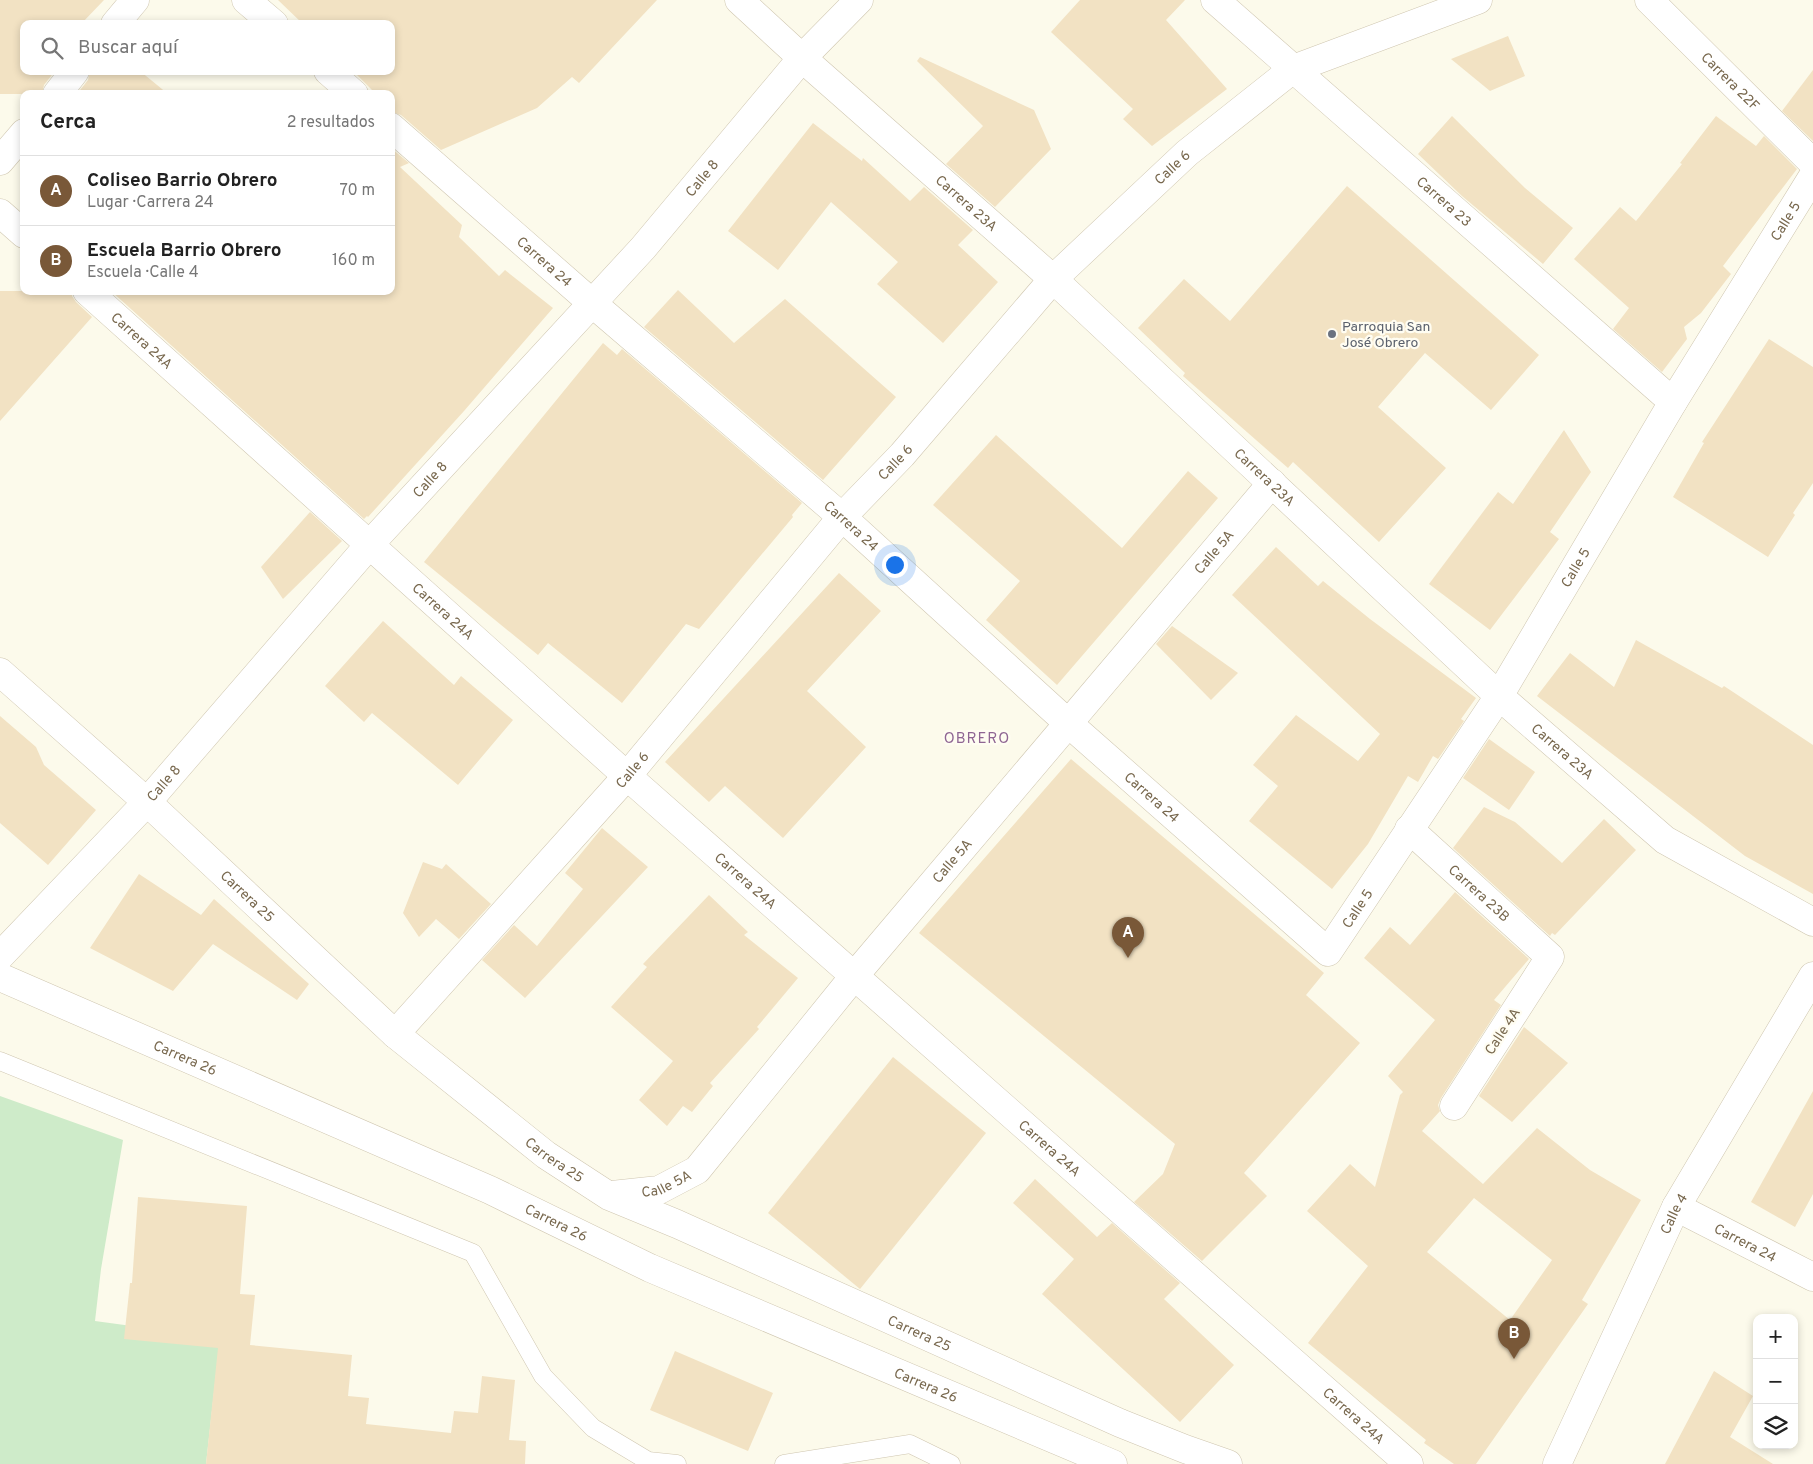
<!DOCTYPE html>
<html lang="es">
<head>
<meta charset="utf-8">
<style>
	body { margin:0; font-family:Overpass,sans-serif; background:#f2f2f2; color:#222 }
	.controls { position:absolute; right:15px; bottom:15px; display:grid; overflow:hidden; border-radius:10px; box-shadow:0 2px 8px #0003 }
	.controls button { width:45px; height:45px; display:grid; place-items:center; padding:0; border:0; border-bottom:1px solid #e0e0e0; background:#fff; color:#222; font:25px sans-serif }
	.you { position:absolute; left:894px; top:564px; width:18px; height:18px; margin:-12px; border:4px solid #fff; border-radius:50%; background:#1a73e8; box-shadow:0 0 0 8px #1a73e833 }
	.badge { display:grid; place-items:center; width:32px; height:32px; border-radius:50%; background:#795838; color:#fff; font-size:16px; font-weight:700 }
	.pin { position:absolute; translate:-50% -41px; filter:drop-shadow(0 1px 2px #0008) }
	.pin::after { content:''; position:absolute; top:26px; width:18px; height:15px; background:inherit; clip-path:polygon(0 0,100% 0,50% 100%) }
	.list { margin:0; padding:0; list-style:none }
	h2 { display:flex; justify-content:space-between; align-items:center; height:65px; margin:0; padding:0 20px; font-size:21px }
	h2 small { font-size:16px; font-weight:400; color:#767676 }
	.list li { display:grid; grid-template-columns:32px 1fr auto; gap:15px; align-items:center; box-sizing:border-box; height:70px; padding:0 20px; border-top:1px solid #e0e0e0 }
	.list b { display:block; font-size:19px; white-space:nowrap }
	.list p { margin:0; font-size:16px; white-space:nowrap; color:#767676 }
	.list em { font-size:16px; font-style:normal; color:#767676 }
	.icon { flex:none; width:28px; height:28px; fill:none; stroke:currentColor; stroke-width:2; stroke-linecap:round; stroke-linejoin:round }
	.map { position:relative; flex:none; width:1813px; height:1464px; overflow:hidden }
	.search { position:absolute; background:#fff; box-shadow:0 2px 8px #0003; left:20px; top:20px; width:375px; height:55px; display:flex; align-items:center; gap:12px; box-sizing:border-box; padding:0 18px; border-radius:10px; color:#767676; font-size:19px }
	.panel { position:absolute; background:#fff; box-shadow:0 2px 8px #0003; left:20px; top:90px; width:375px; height:205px; border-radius:10px }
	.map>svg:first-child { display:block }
	.green { fill:#ceebc9 }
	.building { fill:#f2e2c3; fill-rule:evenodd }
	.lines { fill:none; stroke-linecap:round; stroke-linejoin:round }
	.service-casing { stroke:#cfc6b0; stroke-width:19 }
	.minor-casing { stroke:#cfc6b0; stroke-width:29 }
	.tertiary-casing { stroke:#cfc6b0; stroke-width:29 }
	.service { stroke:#fff; stroke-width:18 }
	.minor { stroke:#fff; stroke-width:28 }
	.tertiary { stroke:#fff; stroke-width:28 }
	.worship-dot { fill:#6b7280; stroke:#fffdf2; stroke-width:2 }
	.labels { text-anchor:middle; stroke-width:4.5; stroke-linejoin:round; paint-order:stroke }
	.street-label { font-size:14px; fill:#78684e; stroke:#fffdf2 }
	.worship-label { font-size:14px; fill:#5b616d; stroke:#fffdf2; text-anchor:start }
	.neighbourhood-label { font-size:15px; letter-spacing:1px; fill:#8f6693; stroke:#fffdf2 }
</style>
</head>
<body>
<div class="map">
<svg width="1813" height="1464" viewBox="0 0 1813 1464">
	<rect width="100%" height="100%" fill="#fcfaeb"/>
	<!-- green -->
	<polygon class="green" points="0,1096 123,1140 101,1269 95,1321 220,1338 206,1464 0,1464"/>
	<!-- building -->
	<g class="building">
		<polygon points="0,0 104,0 81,24 24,24 24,71 55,71 44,85 42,94 0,94"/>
		<polygon points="278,0 657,0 579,83 572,77 537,108 441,150 401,115 391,112 391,94 376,94 353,71 391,71 391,24 303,24"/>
		<polygon points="1080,0 1185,0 1166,20 1227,89 1152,146 1123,119 1133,109 1051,32"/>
		<polygon points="1508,36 1525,76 1490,91 1451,59"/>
		<polygon points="920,57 1034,110 1051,149 995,207 946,164 983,126 917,61"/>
		<polygon points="1813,70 1813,141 1782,111"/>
		<polygon points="90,71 140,71 168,94 77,94 88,80"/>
		<polygon points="1452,116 1525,188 1573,228 1543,264 1462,196 1418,154"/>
		<polygon points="1716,116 1756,146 1764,136 1797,169 1723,266 1731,274 1701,313 1684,327 1687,339 1662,372 1613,329 1629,308 1574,259 1620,207 1636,221 1682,164 1680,163"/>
		<polygon points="813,123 862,161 863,158 910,201 924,187 973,230 958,245 998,282 943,343 877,284 898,262 831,202 778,270 728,231"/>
		<polygon points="391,148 409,163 400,167 462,225 459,237 499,276 505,270 553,308 464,411 368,517 367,516 364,519 111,291 391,291"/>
		<polygon points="1347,186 1539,355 1491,410 1425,353 1378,407 1446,468 1379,542 1293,462 1288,468 1183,376 1185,373 1138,328 1184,279 1230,321"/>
		<polygon points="678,290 734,343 785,299 896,397 823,480 644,327"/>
		<polygon points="0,291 72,291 72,296 76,302 92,317 0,421"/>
		<polygon points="1769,339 1813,367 1813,483 1793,513 1795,515 1768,557 1673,497 1704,443 1702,442"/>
		<polygon points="603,343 617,355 622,349 802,503 792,515 793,517 699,629 686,624 622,703 548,643 538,655 424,562"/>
		<polygon points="1564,430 1591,472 1550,532 1559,539 1490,630 1429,584 1498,492 1513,504"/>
		<polygon points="996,435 1122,548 1188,471 1218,498 1057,685 986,620 1020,581 933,505"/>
		<polygon points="310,512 342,541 283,599 261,567"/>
		<polygon points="1276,547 1318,586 1323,581 1370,619 1476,698 1461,719 1464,721 1438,759 1433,756 1418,782 1408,776 1368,844 1332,889 1249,821 1278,786 1253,765 1296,715 1358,761 1380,734 1232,595"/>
		<polygon points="839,573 881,611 807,691 866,747 783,838 725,786 709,802 665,762"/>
		<polygon points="383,621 454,685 461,676 513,720 458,785 372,713 364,722 325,686"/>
		<polygon points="1172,626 1238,673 1211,700 1156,644"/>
		<polygon points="1636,640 1722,688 1724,686 1813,745 1813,894 1745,856 1537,696 1570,653 1614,687"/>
		<polygon points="0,716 36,747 44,765 96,810 48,865 0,823"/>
		<polygon points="1489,739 1535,772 1509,810 1463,778"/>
		<polygon points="1071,759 1324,973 1306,995 1360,1043 1244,1173 1267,1196 1202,1261 1134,1202 1163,1174 1175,1144 919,933"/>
		<polygon points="1484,807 1515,822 1562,863 1604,819 1636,850 1555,935 1552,933 1550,936 1453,848"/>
		<polygon points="602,828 648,867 525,998 482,960 514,925 537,946 583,889 565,873"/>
		<polygon points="423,862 442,869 446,864 491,904 459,939 436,919 419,937 403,913"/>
		<polygon points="139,874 201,915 214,899 309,984 297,1000 213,944 173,991 90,948"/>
		<path d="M1455,892L1529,959L1494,1000L1501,1005L1441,1098L1438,1105L1440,1111L1422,1131L1483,1184L1537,1128L1590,1170L1641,1200L1582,1300L1588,1304L1476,1464H1454L1424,1443L1426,1440L1308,1343L1368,1266L1307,1211L1350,1164L1375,1187L1400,1095L1403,1092L1388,1076L1435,1020L1364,958L1390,927L1410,945ZM1474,1198L1552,1260L1510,1320L1427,1252Z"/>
		<polygon points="709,895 748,932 744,935 798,978 757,1027 759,1029 710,1083 713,1086 692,1112 683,1106 667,1126 639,1100 673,1061 611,1007 647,967 643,964"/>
		<polygon points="1524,1027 1568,1063 1512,1122 1479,1096"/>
		<polygon points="893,1057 986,1133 860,1289 768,1213"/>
		<polygon points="1813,1091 1813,1194 1795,1227 1751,1202"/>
		<polygon points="1035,1179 1097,1237 1112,1223 1180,1283 1164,1299 1234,1365 1180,1422 1042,1294 1074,1259 1013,1203"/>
		<polygon points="138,1197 247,1206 240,1294 255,1295 250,1345 352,1355 348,1396 369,1398 366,1424 451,1433 454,1411 478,1413 482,1376 515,1380 509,1440 526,1441 525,1464 206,1464 218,1348 124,1339 130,1283 132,1283"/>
		<polygon points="675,1351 773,1393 748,1451 650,1410"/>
		<polygon points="1714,1371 1753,1396 1730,1437 1773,1464 1665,1464"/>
	</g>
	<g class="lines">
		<!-- service casing -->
		<g class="service-casing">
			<g id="service">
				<polyline points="0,1061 473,1253 543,1376 593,1428 648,1461 677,1464"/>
				<polyline points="784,1464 910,1444 951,1464"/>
			</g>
		</g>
		<!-- minor casing -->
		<g class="minor-casing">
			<g id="minor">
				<path id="s1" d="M1215,0L1673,402"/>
				<path id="s2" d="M1649,0L1813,163"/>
				<polyline points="115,24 135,0"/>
				<polyline points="57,94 75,71"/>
				<polyline points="0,161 24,133"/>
				<polyline points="0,213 24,234"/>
				<path id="s3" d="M87,291L627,776L1409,1464"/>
				<path id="s4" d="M0,672L147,802L395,1034L546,1155L609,1196L677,1224L1120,1423L1185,1449L1228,1464"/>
				<path id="s5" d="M1409,829L1550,957L1454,1106"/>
				<path id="s6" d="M395,1034L627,776L842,517L902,455L1053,279L1187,153L1293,69L1478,0"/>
				<path id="s7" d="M612,1195L659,1190L697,1170L855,975L1272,483"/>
				<path id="s8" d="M1676,1207L1813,1277"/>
			</g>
		</g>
		<!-- tertiary casing -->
		<g class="tertiary-casing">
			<g id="tertiary">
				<polyline points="246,0 274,24"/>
				<path id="s9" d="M739,0L802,58L1053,279L1499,696L1665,840L1813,922"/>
				<polyline points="328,71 354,94"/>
				<path id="s10" d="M391,127L592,303L842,517L1068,723L1328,952L1499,696L1673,402L1813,176"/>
				<path id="s11" d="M0,956L147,802L370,544L643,248L802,58L859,0"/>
				<path id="s12" d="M0,977L490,1190L650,1268L1113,1464"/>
				<path id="s13" d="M1557,1464L1676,1207L1813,976"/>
			</g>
		</g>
		<!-- service -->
		<use href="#service" class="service"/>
		<!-- minor -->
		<use href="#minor" class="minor"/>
		<!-- tertiary -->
		<use href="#tertiary" class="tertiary"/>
	</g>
	<!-- markers -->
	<circle class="worship-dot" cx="1332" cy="334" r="5"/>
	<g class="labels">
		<!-- street labels -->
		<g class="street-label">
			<text dy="5" stroke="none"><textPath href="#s2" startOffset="115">Carrera 22F</textPath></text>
			<text dy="5" stroke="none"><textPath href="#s6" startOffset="1165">Calle 6</textPath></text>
			<text dy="5" stroke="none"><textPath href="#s11" startOffset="1048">Calle 8</textPath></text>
			<text dy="5" stroke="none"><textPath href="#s1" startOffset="305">Carrera 23</textPath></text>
			<text dy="5" stroke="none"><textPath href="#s9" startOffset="305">Carrera 23A</textPath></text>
			<text dy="5" stroke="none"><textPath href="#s10" startOffset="2111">Calle 5</textPath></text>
			<text dy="5" stroke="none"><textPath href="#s10" startOffset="204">Carrera 24</textPath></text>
			<text dy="5" stroke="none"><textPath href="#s3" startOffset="74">Carrera 24A</textPath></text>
			<text dy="5" stroke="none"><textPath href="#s6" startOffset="760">Calle 6</textPath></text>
			<text dy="5" stroke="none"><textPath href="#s9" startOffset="710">Carrera 23A</textPath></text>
			<text dy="5" stroke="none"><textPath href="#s11" startOffset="642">Calle 8</textPath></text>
			<text dy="5" stroke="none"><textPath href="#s10" startOffset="609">Carrera 24</textPath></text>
			<text dy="5" stroke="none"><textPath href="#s7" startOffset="896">Calle 5A</textPath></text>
			<text dy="5" stroke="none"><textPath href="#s10" startOffset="1706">Calle 5</textPath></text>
			<text dy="5" stroke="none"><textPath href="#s3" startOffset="479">Carrera 24A</textPath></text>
			<text dy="5" stroke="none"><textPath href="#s9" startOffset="1115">Carrera 23A</textPath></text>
			<text dy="5" stroke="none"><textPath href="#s6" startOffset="355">Calle 6</textPath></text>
			<text dy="5" stroke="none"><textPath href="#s11" startOffset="238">Calle 8</textPath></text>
			<text dy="5" stroke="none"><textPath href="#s10" startOffset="1014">Carrera 24</textPath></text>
			<text dy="5" stroke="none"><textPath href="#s7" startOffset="491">Calle 5A</textPath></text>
			<text dy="5" stroke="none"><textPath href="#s3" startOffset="884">Carrera 24A</textPath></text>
			<text dy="5" stroke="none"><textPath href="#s5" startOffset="95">Carrera 23B</textPath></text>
			<text dy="5" stroke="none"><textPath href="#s4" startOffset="334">Carrera 25</textPath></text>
			<text dy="5" stroke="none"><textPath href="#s10" startOffset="1301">Calle 5</textPath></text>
			<text transform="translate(1502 1031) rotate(-57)" y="5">Calle 4A</text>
			<text dy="5" stroke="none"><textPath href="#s12" startOffset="202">Carrera 26</textPath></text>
			<text dy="5" stroke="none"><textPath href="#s3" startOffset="1289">Carrera 24A</textPath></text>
			<text dy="5" stroke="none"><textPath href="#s4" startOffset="739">Carrera 25</textPath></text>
			<text dy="5" stroke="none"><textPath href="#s7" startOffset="56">Calle 5A</textPath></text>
			<text dy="5" stroke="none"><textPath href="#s13" startOffset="276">Calle 4</textPath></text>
			<text dy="5" stroke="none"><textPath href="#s12" startOffset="608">Carrera 26</textPath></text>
			<text dy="5" stroke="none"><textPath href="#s8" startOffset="78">Carrera 24</textPath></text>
			<text dy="5" stroke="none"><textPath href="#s4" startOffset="1144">Carrera 25</textPath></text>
			<text dy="5" stroke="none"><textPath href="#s12" startOffset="1012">Carrera 26</textPath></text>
			<text dy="5" stroke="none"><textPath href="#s3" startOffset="1694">Carrera 24A</textPath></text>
		</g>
		<!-- worship labels -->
		<g class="worship-label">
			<text x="1342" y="331">Parroquia San<tspan x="1342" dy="16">José Obrero</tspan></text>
		</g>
		<!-- neighbourhood labels -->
		<g class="neighbourhood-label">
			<text x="977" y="743">OBRERO</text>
		</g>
	</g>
</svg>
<div class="controls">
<button>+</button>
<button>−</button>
<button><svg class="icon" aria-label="layers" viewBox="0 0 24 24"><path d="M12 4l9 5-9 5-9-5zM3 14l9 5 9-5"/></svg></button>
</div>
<div class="you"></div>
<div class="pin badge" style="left:1128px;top:958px">A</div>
<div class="pin badge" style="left:1514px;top:1359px">B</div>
<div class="search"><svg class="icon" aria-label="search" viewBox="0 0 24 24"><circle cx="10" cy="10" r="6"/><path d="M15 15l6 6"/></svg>Buscar aquí</div>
<section class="panel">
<h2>Cerca<small>2 resultados</small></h2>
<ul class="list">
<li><span class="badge">A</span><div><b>Coliseo Barrio Obrero</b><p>Lugar · Carrera 24</p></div><em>70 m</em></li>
<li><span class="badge">B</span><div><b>Escuela Barrio Obrero</b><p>Escuela · Calle 4</p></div><em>160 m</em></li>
</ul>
</section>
</div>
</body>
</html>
